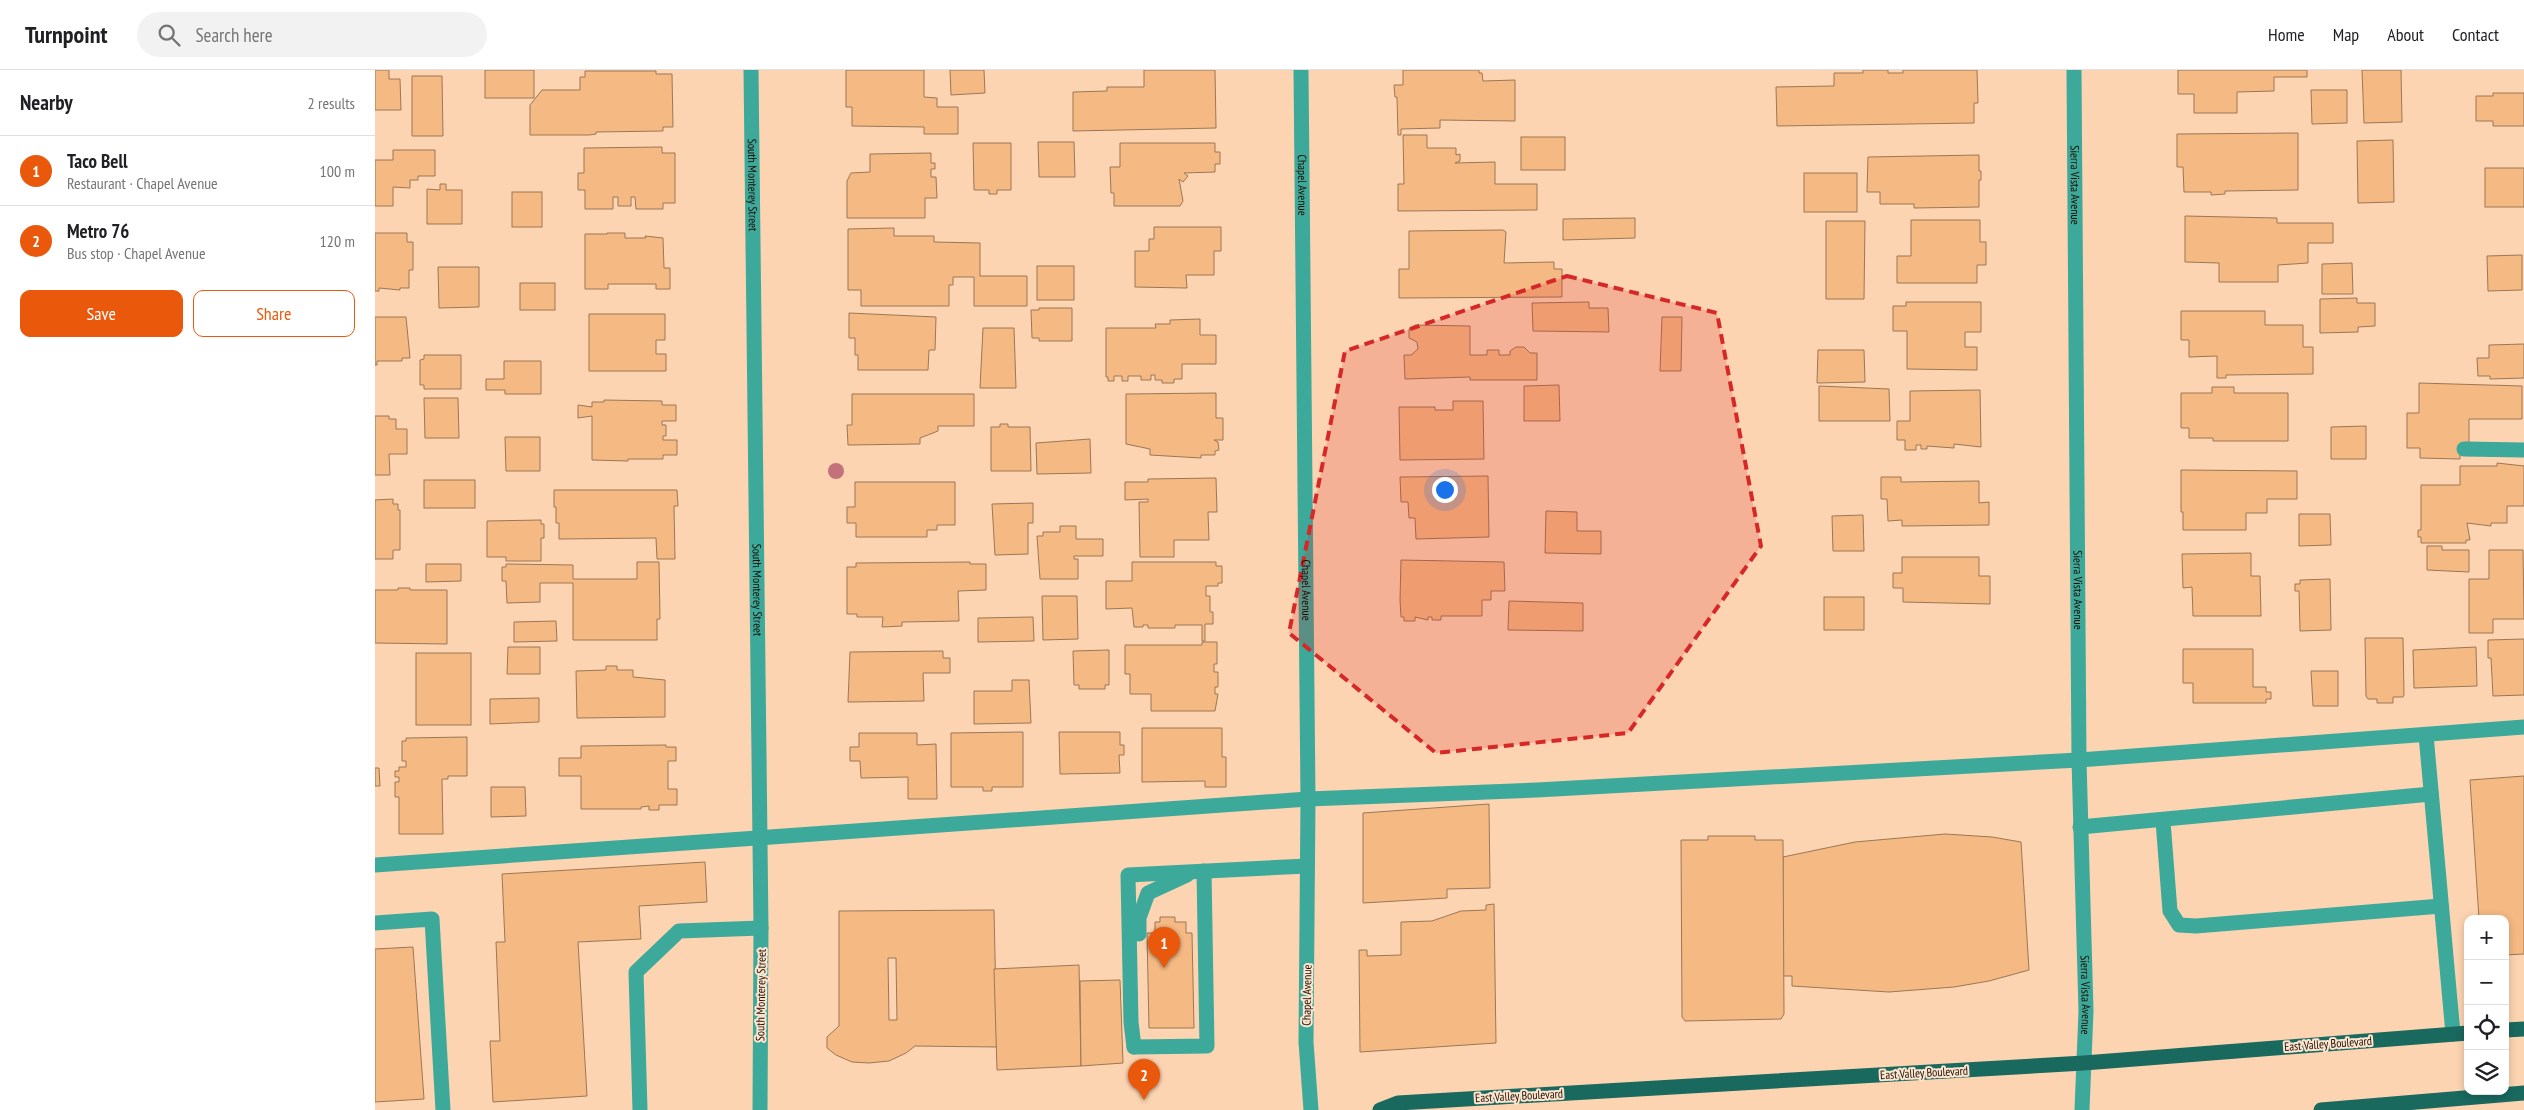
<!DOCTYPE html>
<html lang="en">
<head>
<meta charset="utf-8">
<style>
	body { margin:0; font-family:"PT Sans Narrow",sans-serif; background:#f2f2f2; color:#202124 }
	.controls { position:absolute; right:15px; bottom:15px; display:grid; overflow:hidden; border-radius:10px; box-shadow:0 2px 8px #0003 }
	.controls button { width:45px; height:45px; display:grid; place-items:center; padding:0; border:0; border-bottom:1px solid #e0e0e0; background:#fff; color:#202124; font:25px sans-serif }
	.you { position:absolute; left:1069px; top:419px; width:18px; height:18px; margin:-12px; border:4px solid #fff; border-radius:50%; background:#1a73e8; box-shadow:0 0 0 8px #1a73e833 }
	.badge { display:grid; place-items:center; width:32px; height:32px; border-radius:50%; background:#ea580c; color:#fff; font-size:16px; font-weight:700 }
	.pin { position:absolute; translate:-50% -41px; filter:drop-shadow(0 1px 2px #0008) }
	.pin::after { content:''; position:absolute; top:26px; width:18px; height:15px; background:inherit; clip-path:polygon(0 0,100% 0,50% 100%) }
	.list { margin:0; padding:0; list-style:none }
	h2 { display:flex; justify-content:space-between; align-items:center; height:65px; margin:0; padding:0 20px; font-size:21px }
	h2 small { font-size:16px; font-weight:400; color:#757577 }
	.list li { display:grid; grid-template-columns:32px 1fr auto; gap:15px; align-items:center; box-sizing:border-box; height:70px; padding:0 20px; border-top:1px solid #e0e0e0 }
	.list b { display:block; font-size:19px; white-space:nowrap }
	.list p { margin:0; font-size:16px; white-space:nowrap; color:#757577 }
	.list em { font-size:16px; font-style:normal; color:#757577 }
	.actions { display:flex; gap:10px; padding:15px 20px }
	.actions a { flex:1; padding:11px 0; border:1px solid #ea580c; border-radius:10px; text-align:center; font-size:18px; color:#ea580c }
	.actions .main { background:#ea580c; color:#fff }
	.icon { flex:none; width:28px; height:28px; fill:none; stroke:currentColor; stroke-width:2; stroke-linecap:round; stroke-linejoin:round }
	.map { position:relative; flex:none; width:2149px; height:1040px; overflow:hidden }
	header { display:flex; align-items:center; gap:30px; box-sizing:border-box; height:70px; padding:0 25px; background:#fff; border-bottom:1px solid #e0e0e0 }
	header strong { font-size:24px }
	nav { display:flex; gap:28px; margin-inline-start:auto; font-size:18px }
	.search { width:350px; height:45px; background:#f2f2f2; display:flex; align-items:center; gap:12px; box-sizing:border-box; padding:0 18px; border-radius:28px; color:#757577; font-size:19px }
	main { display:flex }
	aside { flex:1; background:#fff }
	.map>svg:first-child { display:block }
	.building { fill:#f5b983; stroke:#9c7756; fill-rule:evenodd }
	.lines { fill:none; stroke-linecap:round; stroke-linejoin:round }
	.minor { stroke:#3da99b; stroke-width:15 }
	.major { stroke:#19695f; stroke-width:15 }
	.tree { fill:#c3717b }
	.marked { fill:#d62828; fill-opacity:0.2; stroke:#d62828; stroke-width:4; stroke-dasharray:10 6; stroke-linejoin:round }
	.labels { text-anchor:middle; stroke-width:4; stroke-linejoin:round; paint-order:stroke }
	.street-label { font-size:12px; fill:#1c0e03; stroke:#fde5d0 }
</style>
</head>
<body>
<header>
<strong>Turnpoint</strong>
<div class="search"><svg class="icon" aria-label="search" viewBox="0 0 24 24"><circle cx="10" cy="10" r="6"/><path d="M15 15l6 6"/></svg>Search here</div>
<nav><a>Home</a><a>Map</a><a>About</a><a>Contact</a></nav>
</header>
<main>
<aside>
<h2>Nearby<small>2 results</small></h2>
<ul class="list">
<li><span class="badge">1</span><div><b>Taco Bell</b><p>Restaurant · Chapel Avenue</p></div><em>100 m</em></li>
<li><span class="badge">2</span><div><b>Metro 76</b><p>Bus stop · Chapel Avenue</p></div><em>120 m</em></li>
</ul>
<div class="actions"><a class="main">Save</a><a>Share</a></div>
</aside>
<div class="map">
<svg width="2149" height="1040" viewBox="0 0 2149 1040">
	<rect width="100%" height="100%" fill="#fcd4b1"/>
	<!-- building -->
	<g class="building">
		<polygon points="0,0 14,0 14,9 25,9 26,40 0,40"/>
		<rect x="110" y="0" width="49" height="28"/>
		<polygon points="471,0 549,0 549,27 562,28 562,37 583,37 583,64 549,64 549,57 477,56 477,37 471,37"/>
		<polygon points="575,0 609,0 610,23 576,25"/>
		<polygon points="769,0 840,0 841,58 698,61 698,22 732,21 732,17 769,17"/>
		<polygon points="1028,0 1104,0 1104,3 1107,3 1108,11 1140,10 1140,51 1065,50 1065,58 1026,59 1026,65 1023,65 1022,27 1020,27 1019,15 1028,15"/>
		<polygon points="1488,0 1513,0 1513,3 1528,3 1528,0 1602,0 1603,33 1599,33 1599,53 1402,56 1401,17 1459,16 1459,3 1488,3"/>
		<polygon points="1803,0 1932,0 1932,7 1899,7 1899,21 1862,22 1862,43 1819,43 1819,24 1803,24"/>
		<polygon points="1987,0 2026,0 2027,52 1989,53"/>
		<polygon points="210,1 281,1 281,4 297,4 298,57 288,57 288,61 221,62 221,64 214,65 155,65 155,35 167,20 205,20 205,7 210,7"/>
		<polygon points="37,6 67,6 68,66 37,66"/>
		<polygon points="1936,20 1972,20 1972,53 1937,54"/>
		<polygon points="2118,23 2149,23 2149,56 2118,56 2118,51 2101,51 2101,26 2118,26"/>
		<polygon points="1923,63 1923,120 1850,121 1850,124 1836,125 1836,122 1809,122 1808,97 1802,97 1802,64"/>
		<polygon points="1028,65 1052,65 1052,78 1081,78 1081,85 1085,84 1085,91 1080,93 1120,92 1120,114 1162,114 1162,140 1023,141 1023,114 1029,114"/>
		<rect x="1146" y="67" width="44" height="33"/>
		<polygon points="2018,70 2019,132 1983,133 1982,71"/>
		<polygon points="663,72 699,72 700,107 664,107"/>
		<polygon points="598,73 636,73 636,120 622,120 622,124 614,124 614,120 599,120"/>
		<polygon points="745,73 840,73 840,82 845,82 845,94 840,94 840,102 809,103 813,106 808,112 804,109 808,131 805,136 739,136 739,123 736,123 735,97 745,97"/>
		<polygon points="287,77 287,83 300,83 300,133 288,133 288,139 261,139 260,127 256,127 256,136 243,136 243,127 238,127 238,139 210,139 210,120 203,120 203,103 209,103 209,78"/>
		<polygon points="18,80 60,80 60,106 43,106 43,110 35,110 35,118 18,117 18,136 0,136 0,90 18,90"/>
		<polygon points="556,83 556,93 560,93 560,99 556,99 556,107 561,107 562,128 550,128 550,148 472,148 472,111 476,103 495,102 495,84"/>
		<polygon points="1604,85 1604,101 1606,101 1606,110 1604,110 1604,137 1539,138 1539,134 1505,134 1505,122 1492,122 1493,87"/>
		<rect x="2110" y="98" width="39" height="39"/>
		<rect x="1429" y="103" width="53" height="39"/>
		<polygon points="65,114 71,114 71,120 87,120 87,154 52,154 52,119 65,120"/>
		<rect x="137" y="122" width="30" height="35"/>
		<polygon points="1810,146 1902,148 1902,153 1958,153 1958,173 1933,173 1933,193 1903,195 1903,212 1844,212 1844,193 1810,192"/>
		<polygon points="1260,148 1260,168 1188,170 1188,149"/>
		<polygon points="1536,150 1605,150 1605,172 1611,172 1611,195 1602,195 1602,213 1522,213 1522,186 1536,186"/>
		<polygon points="1451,151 1490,151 1489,229 1451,229"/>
		<polygon points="779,157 846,157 846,181 839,181 839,205 811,205 812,218 760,217 760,181 774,181 774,169 779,169"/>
		<polygon points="519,158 519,166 559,166 559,172 605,173 605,206 652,206 652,236 599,236 599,207 578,207 578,215 574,215 574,236 486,236 486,220 473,220 473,159"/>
		<polygon points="1128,160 1131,162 1129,193 1179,192 1179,199 1187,199 1187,227 1024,228 1024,199 1034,199 1034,161"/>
		<polygon points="0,163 32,163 32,172 38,172 38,200 34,200 34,218 25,218 25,220 4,218 4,221 0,221"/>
		<polygon points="232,163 250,163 250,168 271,168 270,166 288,168 289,198 295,198 295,219 281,219 281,214 233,214 233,219 210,219 210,164 232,164"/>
		<polygon points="2147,185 2147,220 2113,221 2112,186"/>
		<polygon points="1977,193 1978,224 1947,224 1947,194"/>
		<rect x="662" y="196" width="37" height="34"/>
		<polygon points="63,197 104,197 104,237 64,238"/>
		<rect x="145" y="213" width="35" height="27"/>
		<polygon points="1982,228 1982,233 2000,233 2000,256 1983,257 1983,262 1945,263 1945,229"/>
		<polygon points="1214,232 1214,238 1233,238 1234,262 1158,261 1157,233"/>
		<polygon points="1531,232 1606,232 1606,262 1590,262 1590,277 1602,277 1602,300 1532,299 1532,261 1518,261 1518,236 1531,236"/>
		<polygon points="664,238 697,238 697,271 664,271 664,268 657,268 656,240 664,240"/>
		<polygon points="1806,241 1890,241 1890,255 1928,255 1928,277 1938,277 1938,304 1851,305 1851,308 1842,308 1842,286 1814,287 1814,270 1806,270"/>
		<polygon points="474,243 561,247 560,280 554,280 553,300 483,300 483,285 480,285 480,268 474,268"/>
		<polygon points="214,244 290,244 290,270 281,270 281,284 291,284 291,301 214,301"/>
		<polygon points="0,247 31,247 35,288 27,288 27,291 2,291 2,295 0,295"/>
		<polygon points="1287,247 1307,247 1306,301 1285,301"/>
		<polygon points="825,249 825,265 841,265 841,294 807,294 807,309 799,309 799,313 787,313 787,310 780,310 780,305 776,305 776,310 766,310 766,306 753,306 753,311 747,311 747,306 739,306 739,311 733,311 733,307 731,307 731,258 781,258 780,254 795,254 795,250"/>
		<polygon points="1040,255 1095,256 1095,285 1112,285 1112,280 1124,280 1124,285 1135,285 1135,281 1141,277 1149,277 1155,283 1162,283 1162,310 1095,310 1095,307 1030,309 1029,285 1036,285 1043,279 1042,272 1034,268 1034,259"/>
		<polygon points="608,258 639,258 641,318 605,318"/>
		<polygon points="2149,274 2149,308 2115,309 2115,306 2103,306 2102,288 2114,288 2114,275"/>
		<polygon points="1443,280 1489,280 1490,312 1442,313"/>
		<polygon points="49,285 86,285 86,319 49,319 49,315 45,315 45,290 49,289"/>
		<polygon points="129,291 166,291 166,324 130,324 130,320 111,320 111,309 129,309"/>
		<polygon points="2044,313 2147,316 2147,349 2094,349 2094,373 2085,373 2085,389 2045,388 2045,378 2032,378 2032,343 2044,343"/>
		<polygon points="1184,315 1185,351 1149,351 1149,316"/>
		<polygon points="1444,316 1514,319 1515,351 1444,351"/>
		<polygon points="1837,317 1859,317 1859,323 1913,323 1913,371 1838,371 1838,368 1814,368 1814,358 1806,358 1806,323 1837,323"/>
		<polygon points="1605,320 1606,377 1579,374 1579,378 1552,376 1552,379 1546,379 1546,375 1541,375 1541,380 1530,380 1530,370 1522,370 1522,351 1535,351 1535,321"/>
		<polygon points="841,323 841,348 848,348 848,370 839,370 843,372 844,380 840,381 840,385 826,385 826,388 775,385 775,379 751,374 751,324"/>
		<polygon points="477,324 599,324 599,356 563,356 563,361 545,368 545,374 473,375 472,355 477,355"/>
		<polygon points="49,328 83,328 84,368 50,368"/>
		<polygon points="229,330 287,331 287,335 301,335 301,351 287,351 287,355 291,355 291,366 288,366 288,370 302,370 302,385 288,385 288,389 253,389 253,391 217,390 217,346 203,348 203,335 217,337 217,332 229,332"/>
		<polygon points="1078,331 1108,331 1109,389 1025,390 1024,337 1060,337 1060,340 1078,340"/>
		<polygon points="0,346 14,346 14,349 21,349 21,359 32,359 32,384 14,384 15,405 0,405"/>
		<polygon points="625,354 633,354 633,357 655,357 656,401 616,401 616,357 625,357"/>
		<polygon points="1991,356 1991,389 1956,389 1956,357"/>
		<polygon points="130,367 165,367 165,401 131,401"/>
		<polygon points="715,369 716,403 662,404 661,373"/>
		<polygon points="2122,393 2149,396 2149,436 2132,436 2132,453 2116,453 2116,456 2092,453 2095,470 2091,470 2091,473 2046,473 2046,467 2043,467 2043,460 2046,460 2046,415 2085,415 2085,396 2122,396"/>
		<polygon points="1806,400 1922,401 1922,429 1892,429 1892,443 1871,443 1871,460 1808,460 1808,442 1806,442"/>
		<polygon points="1113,406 1114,467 1041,469 1040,448 1034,448 1033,432 1026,432 1025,407"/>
		<polygon points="1506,407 1526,407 1526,412 1604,411 1604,433 1614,432 1614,455 1527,456 1527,450 1513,451 1512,429 1506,429"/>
		<polygon points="841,408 842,442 833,442 834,470 799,470 799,487 765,487 764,432 773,432 773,429 750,430 750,412 773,412 773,409"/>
		<rect x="49" y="410" width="51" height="28"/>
		<polygon points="480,412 580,412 580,455 562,455 562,460 552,460 552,467 481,467 481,453 472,453 472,437 480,437"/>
		<polygon points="179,420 302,420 303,436 299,436 300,489 282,489 281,468 184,469 184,453 181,453 181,437 179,437"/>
		<polygon points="18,429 18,434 23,434 23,440 25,440 25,480 18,480 18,489 0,489 0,430"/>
		<polygon points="658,433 658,453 653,453 653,484 620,485 617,434"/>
		<polygon points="1171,441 1202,442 1202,461 1226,461 1226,484 1170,483"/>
		<polygon points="1924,444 1955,444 1956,475 1924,476"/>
		<polygon points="1488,445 1489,481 1458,481 1457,446"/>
		<polygon points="166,450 166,454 169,454 169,468 166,468 166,491 131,491 131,487 112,487 112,451"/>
		<polygon points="685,456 701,456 701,469 728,469 728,486 699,486 699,489 703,489 703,509 665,509 662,466 668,466 668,462 685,462"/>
		<polygon points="2052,476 2067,476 2067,480 2094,480 2094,502 2052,500"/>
		<polygon points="2114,480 2148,480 2149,549 2118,549 2118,563 2094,563 2094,509 2114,509"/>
		<polygon points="1876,483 1876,506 1885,506 1886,546 1818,546 1817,517 1808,518 1807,484"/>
		<polygon points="1527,487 1604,487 1604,506 1615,506 1615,534 1528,532 1528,518 1518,518 1518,503 1527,503"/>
		<polygon points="1026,490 1129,492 1130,521 1116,521 1116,530 1107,530 1107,546 1066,546 1066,550 1057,550 1057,547 1053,547 1053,550 1040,547 1040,551 1029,551 1029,547 1026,547 1025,530"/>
		<polygon points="262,492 284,492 285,549 282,549 282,570 198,570 198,513 165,513 165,532 132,533 131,511 127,511 127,497 131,497 131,494 198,495 198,509 262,509"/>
		<polygon points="595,492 595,494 611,494 611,520 583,521 584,551 527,552 527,556 507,557 508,547 482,547 482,544 472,544 472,497 481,497 481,493"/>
		<polygon points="757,492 841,492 841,496 847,496 847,513 843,513 843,516 831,516 831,526 835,526 835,542 838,542 838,554 830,554 830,571 827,571 827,555 800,555 800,558 773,558 773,555 768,555 768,557 759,557 757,538 731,539 731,511 757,511"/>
		<polygon points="51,494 86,494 86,511 51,512"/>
		<polygon points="1955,509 1956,560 1925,561 1924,521 1920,521 1920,514 1925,514 1925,510"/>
		<polygon points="23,518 35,518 35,520 72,520 72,574 0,573 0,520 23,520"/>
		<polygon points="667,526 702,526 703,569 668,570"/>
		<rect x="1449" y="527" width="40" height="33"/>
		<polygon points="1134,531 1208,533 1208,561 1133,560"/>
		<polygon points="658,547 659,571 603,572 603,548"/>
		<polygon points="181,551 182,571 139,572 139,552"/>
		<polygon points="1990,568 2028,568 2029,625 2028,627 2018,627 2018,633 2002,633 2002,629 1993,629 1991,626"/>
		<polygon points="2149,569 2149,625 2118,626 2116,588 2113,588 2113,570"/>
		<polygon points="827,572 842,572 842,594 839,594 839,602 843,602 843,617 840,617 840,624 843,624 840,641 776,641 776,624 755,624 755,604 750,604 750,575 827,575"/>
		<polygon points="133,577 165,577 165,604 132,604"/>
		<polygon points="2101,577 2102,616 2039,618 2038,580"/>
		<polygon points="1808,579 1878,579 1878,617 1891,617 1891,622 1896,622 1896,629 1891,629 1891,633 1818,633 1818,613 1808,613"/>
		<polygon points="734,580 734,615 730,615 730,619 704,619 704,615 699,615 698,581"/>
		<polygon points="568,581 568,588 575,588 575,603 548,603 549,631 473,632 475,582"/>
		<rect x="41" y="583" width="55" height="72"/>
		<polygon points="231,596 242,596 242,600 258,600 258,607 290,610 290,647 202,648 201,601 231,600"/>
		<polygon points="1936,601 1963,601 1963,636 1938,636"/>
		<polygon points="637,610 654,610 656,653 599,654 599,621 637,621"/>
		<polygon points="164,628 164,652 115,654 115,629"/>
		<polygon points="767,658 847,658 847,687 851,687 851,717 830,717 830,711 767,712"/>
		<polygon points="648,662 648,717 617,717 617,721 608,721 608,717 576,717 576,663"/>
		<polygon points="684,662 745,662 745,675 749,675 749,685 744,685 745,703 685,704"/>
		<polygon points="484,663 542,663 542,675 561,674 562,729 533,729 533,707 486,708 485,691 475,691 475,677 484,677"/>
		<polygon points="92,667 92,706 73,706 73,709 67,709 68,764 24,764 24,727 20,727 20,712 24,712 24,707 20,707 20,701 24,701 24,697 31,697 31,691 27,691 27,671 31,671 31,668"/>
		<polygon points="291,675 291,677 301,677 301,691 293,691 293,719 302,719 302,735 284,735 284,740 274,740 274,736 266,737 266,739 206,739 206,706 184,706 184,688 206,688 206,676"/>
		<polygon points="0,698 4,698 5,716 0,716"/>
		<polygon points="2149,706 2149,884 2130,885 2130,849 2104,849 2095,710"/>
		<polygon points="116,717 150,717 151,746 116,747"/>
		<polygon points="1114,734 1115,818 1072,819 1072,828 988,833 988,743"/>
		<polygon points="1570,764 1617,767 1646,772 1654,900 1614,911 1579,917 1514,922 1417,916 1417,906 1407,906 1408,787 1480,772"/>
		<polygon points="1333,766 1380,766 1380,770 1408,770 1409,944 1406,949 1310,951 1307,947 1306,770 1333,770"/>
		<polygon points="330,792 332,832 264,836 266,869 203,872 212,1026 118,1032 115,971 125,971 121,872 130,872 127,804"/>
		<polygon points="1119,834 1121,973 985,982 984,880 992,880 992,886 1026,885 1026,852 1057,851 1086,841 1111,840 1111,835"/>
		<path d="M619,840L622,977L540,976L531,983L514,991L494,993L477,992L461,985L452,978V967L464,956V841ZM513,888H521L522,950H514Z"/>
		<polygon points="785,847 800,847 800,852 811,852 811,863 817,863 819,958 774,958 772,863 780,863 780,852 785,852"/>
		<polygon points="38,877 49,1029 0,1032 0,879"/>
		<polygon points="704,895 706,996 622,1000 619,899"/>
		<polygon points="745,910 748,993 706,996 705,911"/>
	</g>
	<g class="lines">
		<!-- minor -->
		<g class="minor">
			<path id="s1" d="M376,0L386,858L385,1040"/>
			<path id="s2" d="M926,0L933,729L931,972L936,1040"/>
			<path id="s3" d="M1699,0L1704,690L1711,941L1707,1040"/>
			<polyline points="2089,379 2149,380"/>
			<polyline points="2051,665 2078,964"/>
			<polyline points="1788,751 1795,841 1804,855 1821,856 2066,836"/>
			<polyline points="1705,757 2056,724"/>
			<polyline points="0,795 933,729 1162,720 1704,690 2149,657"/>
			<polyline points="0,853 57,849 68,1040"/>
			<polyline points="764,864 764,848 773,823 812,805"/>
			<polyline points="759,977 756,952 753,805 932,796"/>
			<polyline points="759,977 832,976 829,801"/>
			<polyline points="265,1040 261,902 304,861 386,858"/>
		</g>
		<!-- major -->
		<g class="major">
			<polyline points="2130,960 2149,959"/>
			<polyline points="1005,1040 1023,1033 1709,993 2093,963"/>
			<polyline points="1946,1040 2149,1023"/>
		</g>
	</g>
	<!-- trees -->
	<circle class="tree" cx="461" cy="401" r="8"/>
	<!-- marked area -->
	<path class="marked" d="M1192,206L1342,243L1386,476L1253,663L1061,683L914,563L970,281Z"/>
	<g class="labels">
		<!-- street labels -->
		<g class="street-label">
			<text dy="4" stroke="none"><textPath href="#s1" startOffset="115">South Monterey Street</textPath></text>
			<text dy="4" stroke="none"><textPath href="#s2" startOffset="115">Chapel Avenue</textPath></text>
			<text dy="4" stroke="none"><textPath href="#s3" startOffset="115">Sierra Vista Avenue</textPath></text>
			<text dy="4" stroke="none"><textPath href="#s1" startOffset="520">South Monterey Street</textPath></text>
			<text dy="4" stroke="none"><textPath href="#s2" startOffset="520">Chapel Avenue</textPath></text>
			<text dy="4" stroke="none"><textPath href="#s3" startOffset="520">Sierra Vista Avenue</textPath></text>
			<text transform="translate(386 925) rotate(-89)" y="4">South Monterey Street</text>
			<text transform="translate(932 925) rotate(-89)" y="4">Chapel Avenue</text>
			<text dy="4" stroke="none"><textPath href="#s3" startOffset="925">Sierra Vista Avenue</textPath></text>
			<text transform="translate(1953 974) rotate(-4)" y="4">East Valley Boulevard</text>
			<text transform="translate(1549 1003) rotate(-3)" y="4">East Valley Boulevard</text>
			<text transform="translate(1144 1026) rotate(-3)" y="4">East Valley Boulevard</text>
		</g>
	</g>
</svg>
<div class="controls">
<button>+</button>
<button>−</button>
<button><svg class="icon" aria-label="locate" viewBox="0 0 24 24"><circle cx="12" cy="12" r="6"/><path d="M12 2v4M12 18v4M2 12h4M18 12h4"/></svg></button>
<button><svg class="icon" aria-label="layers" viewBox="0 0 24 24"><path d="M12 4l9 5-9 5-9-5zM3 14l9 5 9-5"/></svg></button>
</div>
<div class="you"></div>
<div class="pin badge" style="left:789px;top:898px">1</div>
<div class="pin badge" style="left:769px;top:1030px">2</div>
</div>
</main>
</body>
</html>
